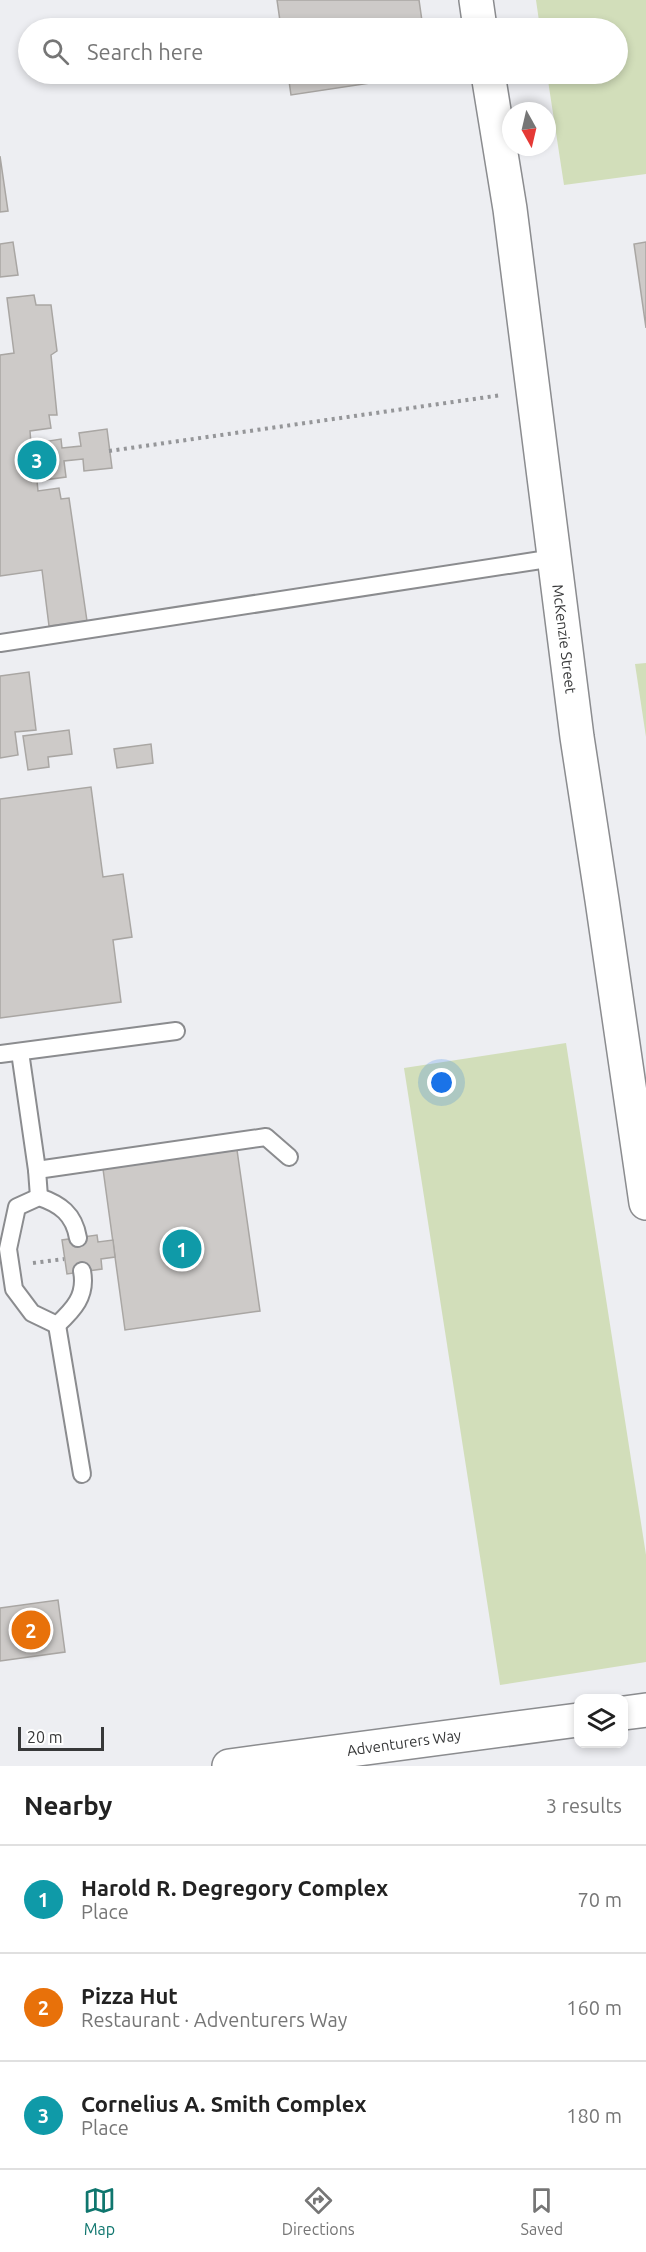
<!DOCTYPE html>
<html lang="en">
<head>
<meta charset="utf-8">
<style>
	body { margin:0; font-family:Ubuntu,sans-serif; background:#f2f2f2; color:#222 }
	.controls { position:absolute; right:18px; bottom:18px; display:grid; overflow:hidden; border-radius:12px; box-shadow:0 3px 9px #0003 }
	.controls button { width:54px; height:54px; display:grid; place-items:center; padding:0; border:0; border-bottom:2px solid #e0e0e0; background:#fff; color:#222; font:30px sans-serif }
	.compass { position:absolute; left:502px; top:102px; width:54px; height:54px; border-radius:50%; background:#fff; box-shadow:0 3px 9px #0003; rotate:172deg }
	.scale { position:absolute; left:18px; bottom:15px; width:86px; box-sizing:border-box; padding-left:6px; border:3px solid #373839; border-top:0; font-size:16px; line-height:21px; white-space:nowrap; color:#373839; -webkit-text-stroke:4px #fff; paint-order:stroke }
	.you { position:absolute; left:442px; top:1083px; width:21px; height:21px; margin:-15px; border:4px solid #fff; border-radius:50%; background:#1a73e8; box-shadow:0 0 0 9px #1a73e833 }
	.badge { display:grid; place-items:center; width:39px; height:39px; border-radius:50%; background:#0f766e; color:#fff; font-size:20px; font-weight:700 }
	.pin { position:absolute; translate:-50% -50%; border:3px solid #fff; box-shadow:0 2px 6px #0006 }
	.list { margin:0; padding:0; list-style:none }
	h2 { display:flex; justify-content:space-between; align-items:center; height:78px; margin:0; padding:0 24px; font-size:26px }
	h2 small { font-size:20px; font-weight:400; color:#767676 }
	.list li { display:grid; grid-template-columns:39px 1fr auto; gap:18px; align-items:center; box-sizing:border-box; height:108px; padding:0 24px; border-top:2px solid #e0e0e0 }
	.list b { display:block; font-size:22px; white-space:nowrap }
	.list p { margin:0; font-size:20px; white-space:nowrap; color:#767676 }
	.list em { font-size:20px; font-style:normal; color:#767676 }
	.icon { flex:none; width:33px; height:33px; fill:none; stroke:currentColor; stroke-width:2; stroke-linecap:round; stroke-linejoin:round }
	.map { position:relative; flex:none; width:646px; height:1766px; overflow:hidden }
	.search { position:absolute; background:#fff; box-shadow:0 3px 9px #0003; left:18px; right:18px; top:18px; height:66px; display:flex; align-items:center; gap:15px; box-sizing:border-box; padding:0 21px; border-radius:33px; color:#767676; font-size:22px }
	.sheet { height:402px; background:#fff }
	nav { display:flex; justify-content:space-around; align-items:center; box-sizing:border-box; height:84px; border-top:2px solid #e0e0e0; background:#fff; font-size:16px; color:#767676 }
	nav a { display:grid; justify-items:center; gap:3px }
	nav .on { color:#0f766e }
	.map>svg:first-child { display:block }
	.green { fill:#d2deba }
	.building { fill:#cdcac8; stroke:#a9a6a3; stroke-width:1.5 }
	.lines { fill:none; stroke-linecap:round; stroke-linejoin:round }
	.service-casing { stroke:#8b8c8f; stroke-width:20 }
	.minor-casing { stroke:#8b8c8f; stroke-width:36 }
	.path { stroke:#959699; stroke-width:4; stroke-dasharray:3 4.5; stroke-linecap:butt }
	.service { stroke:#fff; stroke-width:16 }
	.minor { stroke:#fff; stroke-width:33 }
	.labels { text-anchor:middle; stroke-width:6; stroke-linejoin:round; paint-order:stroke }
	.street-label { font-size:15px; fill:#373839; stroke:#fff }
</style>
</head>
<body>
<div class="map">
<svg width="646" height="1766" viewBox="0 0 646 1766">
	<rect width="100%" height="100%" fill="#edeef2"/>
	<!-- green -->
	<g class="green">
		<polygon points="536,0 646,0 646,174 564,185 547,74 618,74 618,28 540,28"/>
		<polygon points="646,663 646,737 635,664"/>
		<polygon points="566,1043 646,1555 646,1662 500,1685 404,1068"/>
	</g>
	<!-- building -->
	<g class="building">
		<polygon points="277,0 419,0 423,28 281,28"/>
		<polygon points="288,74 430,74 291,95"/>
		<polygon points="0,156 8,211 0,212"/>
		<polygon points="13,242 18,275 0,277 0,244"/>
		<polygon points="646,242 646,328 634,244"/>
		<polygon points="34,295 36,305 51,305 57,351 51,355 57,415 49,415 51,428 30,431 31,444 61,439 62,448 81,446 79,433 107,429 112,468 84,471 83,459 64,461 66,477 37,481 38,491 59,488 61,499 69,498 87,621 49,626 42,570 0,576 0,355 14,353 7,298"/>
		<polygon points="29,672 36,730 15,732 18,755 0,758 0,676"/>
		<polygon points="69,730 72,754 48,757 49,767 28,770 23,736"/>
		<polygon points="151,744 153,763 117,768 114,749"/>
		<polygon points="91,787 103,877 123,874 132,937 113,940 121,1002 0,1018 0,799"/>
		<polygon points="237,1150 260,1311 125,1330 103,1169"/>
		<polygon points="97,1235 98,1242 113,1240 115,1257 101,1259 102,1269 67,1274 62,1240"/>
		<polygon points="58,1600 65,1652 0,1661 0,1608"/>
	</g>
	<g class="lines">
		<!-- service casing -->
		<g class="service-casing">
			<g id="service">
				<polyline points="0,643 554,558"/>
				<polyline points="20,1052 37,1170"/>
				<polyline points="0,1054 176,1031"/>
				<polyline points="39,1197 37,1170 266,1137 289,1157"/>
				<path d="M57,1325L32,1313L14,1289L8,1249L17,1207L39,1197C60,1204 74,1214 78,1238"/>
				<polyline points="57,1325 82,1474"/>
				<path d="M57,1325C73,1310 87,1296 82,1271"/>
			</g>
		</g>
		<!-- minor casing -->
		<g class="minor-casing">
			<g id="minor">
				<polyline points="476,0 480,28"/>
				<polyline points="488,74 510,209 577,737 602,900 646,1203"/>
				<polyline points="624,1713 646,1710"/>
				<polyline points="229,1766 578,1720"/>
			</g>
		</g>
		<!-- path -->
		<g class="path">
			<polyline points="109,451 502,395"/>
			<polyline points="33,1263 64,1259"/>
		</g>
		<!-- service -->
		<use href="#service" class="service"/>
		<!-- minor -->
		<use href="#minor" class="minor"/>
	</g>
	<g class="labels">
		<!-- street labels -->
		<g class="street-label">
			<text transform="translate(564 639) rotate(83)" y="5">McKenzie Street</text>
			<text transform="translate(404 1743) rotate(-8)" y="5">Adventurers Way</text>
		</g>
	</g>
</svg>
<div class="controls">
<button><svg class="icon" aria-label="layers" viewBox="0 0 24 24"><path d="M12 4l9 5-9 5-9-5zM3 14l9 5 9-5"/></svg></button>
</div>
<svg class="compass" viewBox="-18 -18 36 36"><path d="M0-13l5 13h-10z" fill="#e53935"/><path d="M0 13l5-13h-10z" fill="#767676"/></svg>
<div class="scale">20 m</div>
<div class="you"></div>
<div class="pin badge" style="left:182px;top:1249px;background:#0f9aa8">1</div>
<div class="pin badge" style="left:31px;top:1630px;background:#e8710a">2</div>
<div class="pin badge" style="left:37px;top:460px;background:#0f9aa8">3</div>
<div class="search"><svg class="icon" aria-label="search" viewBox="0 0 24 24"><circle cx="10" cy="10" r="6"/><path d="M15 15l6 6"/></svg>Search here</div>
</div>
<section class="sheet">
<h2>Nearby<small>3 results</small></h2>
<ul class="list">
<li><span class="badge" style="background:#0f9aa8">1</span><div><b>Harold R. Degregory Complex</b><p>Place</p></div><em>70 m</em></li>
<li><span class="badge" style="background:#e8710a">2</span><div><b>Pizza Hut</b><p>Restaurant · Adventurers Way</p></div><em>160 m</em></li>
<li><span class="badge" style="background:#0f9aa8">3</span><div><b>Cornelius A. Smith Complex</b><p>Place</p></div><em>180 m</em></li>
</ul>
</section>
<nav>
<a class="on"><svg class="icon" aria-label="map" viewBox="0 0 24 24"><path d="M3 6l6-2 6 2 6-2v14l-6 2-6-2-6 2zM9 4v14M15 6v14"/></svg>Map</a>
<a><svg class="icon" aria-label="directions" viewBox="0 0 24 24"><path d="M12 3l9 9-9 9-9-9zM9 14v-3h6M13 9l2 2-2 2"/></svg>Directions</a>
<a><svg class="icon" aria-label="saved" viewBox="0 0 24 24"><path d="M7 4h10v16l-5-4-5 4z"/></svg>Saved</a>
</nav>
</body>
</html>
